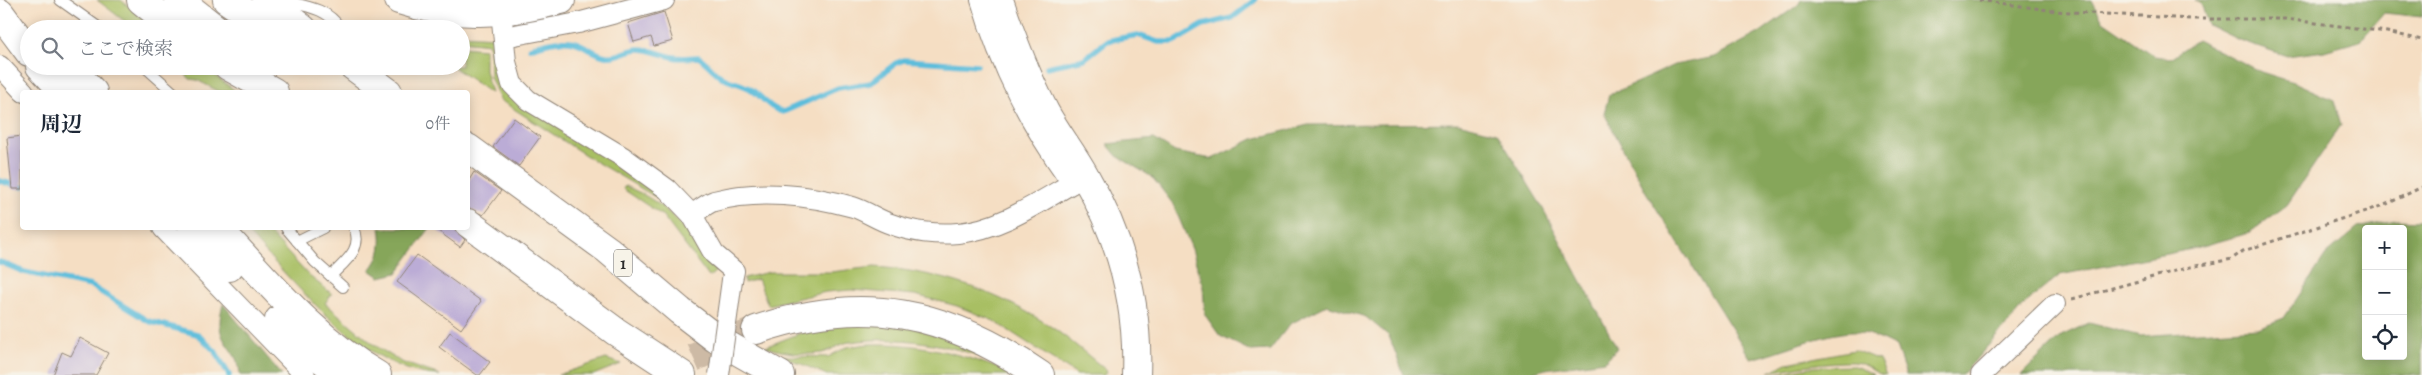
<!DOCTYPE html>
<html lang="ja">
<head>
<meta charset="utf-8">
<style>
	body { margin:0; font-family:Alegreya,"Noto Serif JP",serif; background:#f2f2f3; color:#1f2937 }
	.controls { position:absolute; right:15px; bottom:15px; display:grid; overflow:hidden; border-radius:5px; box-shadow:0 2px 12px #0003 }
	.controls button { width:45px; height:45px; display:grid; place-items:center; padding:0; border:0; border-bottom:1px solid #e0e1e3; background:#fff; color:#1f2937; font:25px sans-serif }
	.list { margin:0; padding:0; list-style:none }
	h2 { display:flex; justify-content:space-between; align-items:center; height:65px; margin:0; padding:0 20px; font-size:21px }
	h2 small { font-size:16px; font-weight:400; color:#747a83 }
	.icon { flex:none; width:28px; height:28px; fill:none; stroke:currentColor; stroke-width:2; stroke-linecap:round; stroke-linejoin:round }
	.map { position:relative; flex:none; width:2422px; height:375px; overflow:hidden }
	.search { position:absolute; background:#fff; box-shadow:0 2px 12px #0003; left:20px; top:20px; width:450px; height:55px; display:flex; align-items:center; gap:12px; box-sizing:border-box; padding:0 18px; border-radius:28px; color:#747a83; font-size:19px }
	.panel { position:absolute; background:#fff; box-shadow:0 2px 12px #0003; left:20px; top:90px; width:450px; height:140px; border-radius:5px }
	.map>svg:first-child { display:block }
	.green { fill:#a8bf64; stroke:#6a7548 }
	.forest { fill:#86a65a; stroke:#586842; fill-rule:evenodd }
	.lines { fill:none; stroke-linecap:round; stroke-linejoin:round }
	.stream { stroke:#5dbddb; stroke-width:5.5 }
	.building { fill:#bbacd6 }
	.highway-tunnel { stroke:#cdbaa5; stroke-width:28; stroke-dasharray:28 14; stroke-linecap:butt }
	.lane-casing { stroke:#908477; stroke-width:12 }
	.street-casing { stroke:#908477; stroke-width:22 }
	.secondary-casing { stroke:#908477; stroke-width:30 }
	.highway-casing { stroke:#908477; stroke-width:30 }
	.path { stroke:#908477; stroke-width:3; stroke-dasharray:4 4; stroke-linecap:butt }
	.lane { stroke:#fff; stroke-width:10 }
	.street { stroke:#fff; stroke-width:20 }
	.secondary { stroke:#fff; stroke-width:28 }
	.highway { stroke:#fff; stroke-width:28 }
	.street-bridge-casing { stroke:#908477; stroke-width:22; stroke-linecap:butt }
	.street-bridge { stroke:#fff; stroke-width:20 }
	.labels { text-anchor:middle; stroke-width:4; stroke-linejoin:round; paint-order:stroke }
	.shield { fill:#f7f3e8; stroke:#686764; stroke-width:1 }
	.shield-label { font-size:16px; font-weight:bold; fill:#2b2b2b }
</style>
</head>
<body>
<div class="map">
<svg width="2422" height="375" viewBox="0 0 2422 375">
	<rect width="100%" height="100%" fill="#f7f3e8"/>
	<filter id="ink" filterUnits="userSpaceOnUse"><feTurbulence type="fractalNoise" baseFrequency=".02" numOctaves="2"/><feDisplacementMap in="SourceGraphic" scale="10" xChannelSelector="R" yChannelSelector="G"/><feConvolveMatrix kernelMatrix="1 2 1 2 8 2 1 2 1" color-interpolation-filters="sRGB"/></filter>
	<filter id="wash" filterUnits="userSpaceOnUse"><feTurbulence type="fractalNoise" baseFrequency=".0096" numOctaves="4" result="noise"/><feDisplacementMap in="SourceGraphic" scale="20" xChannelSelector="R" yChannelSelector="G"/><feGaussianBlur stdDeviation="1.12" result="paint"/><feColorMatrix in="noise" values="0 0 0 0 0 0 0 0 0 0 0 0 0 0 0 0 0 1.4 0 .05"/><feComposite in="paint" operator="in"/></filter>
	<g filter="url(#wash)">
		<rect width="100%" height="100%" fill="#f5dec3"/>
		<!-- green -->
		<g class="green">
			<polygon points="97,0 121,0 155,29 135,29"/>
			<polygon points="461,35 494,37 498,64 616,162 666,199 664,202 593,160 500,100 490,77 489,44 461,41"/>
			<polygon points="461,47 485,49 485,70 491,93 452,66 461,66"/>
			<polygon points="177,66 202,66 237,92 220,92 197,80 190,79"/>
			<path d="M625,186C672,205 688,232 716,271L709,277L663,216L623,189Z"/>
			<path d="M248,228H265L308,275L332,294L325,303L373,344L401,362L440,375C368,375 292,280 246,231Z"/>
			<path d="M874,267C939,271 1002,293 1056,330C1074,343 1090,357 1107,371L1104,375H1077L994,321L957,306L915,295L851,290L826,292L768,305L758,279L744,283V278L769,272H831Z"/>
			<path d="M850,317L912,323L994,361C947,344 901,335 850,342C840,343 831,351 822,353C804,356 782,352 765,347L813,328Z"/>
			<path d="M868,344C926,343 962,354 1016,375H827L783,356L828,357L847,347Z"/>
			<path d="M1854,350L1879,360L1886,375C1874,375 1867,363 1854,362C1826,361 1797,367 1769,372L1787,363Z"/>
			<polygon points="606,359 621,364 593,375 558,375"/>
			<polygon points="1855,366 1874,375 1769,375 1811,367"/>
		</g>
		<!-- forest -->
		<g class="forest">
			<path d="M1801,0H2092L2103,21L2154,56L2170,58L2197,40L2261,72L2296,83L2334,100L2341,125L2287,205L2249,233L2192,249L2060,275L2026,303L1962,375H1906L1896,347C1886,342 1875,336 1864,333C1839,326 1779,353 1751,359L1646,192L1604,113L1609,95L1675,65L1714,57L1759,33L1798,5Z"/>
			<polygon points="2195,0 2422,0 2422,17 2384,13 2360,41 2324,51 2287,56 2239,40 2208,25 2201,3"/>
			<polygon points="1458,123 1497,133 1541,205 1617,348 1605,361 1546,369 1524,375 1404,375 1389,336 1366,317 1327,305 1290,324 1270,350 1251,351 1220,336 1205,315 1203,287 1192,249 1173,204 1152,177 1117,156 1107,144 1154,139 1175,152 1212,159 1253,139 1308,125"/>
			<path d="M2396,220L2422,221V375H2021L2061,336L2089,323L2140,336L2257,328L2284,318L2326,255L2358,228ZM2366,229H2403V356H2366Z"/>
			<path d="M380,228H430L397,273L380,277L370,270C381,258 383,243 380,228Z"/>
			<path d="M223,304L282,375H240C238,343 211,347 223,304Z"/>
		</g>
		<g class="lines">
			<!-- stream -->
			<g class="stream">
				<path d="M530,48C547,42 566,37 582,45C590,49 598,55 606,56C619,58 628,49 639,49C651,49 662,55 673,57C682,59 690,57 699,57C708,64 714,72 723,78C733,83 743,84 752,90C763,98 770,109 783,112L838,88L871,83L896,63L904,60L977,65"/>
				<polyline points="1047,67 1084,59 1107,41 1121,38 1138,35 1158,42 1174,42 1203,25 1232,18 1255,0"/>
				<polyline points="0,181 22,187"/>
				<polyline points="0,262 24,272 91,286 148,321 197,334 215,351 229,375"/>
			</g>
		</g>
		<g id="blocks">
			<!-- building -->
			<g class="building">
				<polygon points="664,12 673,41 654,46 651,37 634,42 628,23"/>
				<polygon points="514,118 540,137 519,166 493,147"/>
				<polygon points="22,136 22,189 12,189 7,138"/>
				<polygon points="474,172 501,191 483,215 468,208 468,182"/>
				<polygon points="434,228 453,228 465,240 460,247"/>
				<polygon points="417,255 481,301 461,329 397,282"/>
				<polygon points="450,332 490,362 480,375 477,375 439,347"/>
				<polygon points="80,338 108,353 96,375 53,375 62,352 71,356"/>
			</g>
		</g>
	</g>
	<g filter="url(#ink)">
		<use href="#blocks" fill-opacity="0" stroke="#908477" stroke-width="1"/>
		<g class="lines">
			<!-- highway-tunnel -->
			<polyline class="highway-tunnel" points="655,375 756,330"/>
			<!-- lane casing -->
			<g class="lane-casing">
				<g id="lane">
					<polyline points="60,0 101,29"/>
					<path d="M280,0C304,6 327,7 341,29"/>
					<polyline points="144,66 173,92"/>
					<polyline points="286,228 315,262 343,287"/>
					<polyline points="297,241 323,228"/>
					<path d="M331,276C344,262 364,249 354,228"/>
				</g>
			</g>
			<!-- street casing -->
			<g class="street-casing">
				<g id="street">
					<polyline points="500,0 506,62 512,84 528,100 623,157 667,189 692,215 714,254 734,271 732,280"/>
					<path d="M981,0C1001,69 1031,125 1072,183"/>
					<polyline points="504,37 578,23 664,0"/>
					<polyline points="0,66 24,92"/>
					<path d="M692,215C699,210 706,204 714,201C757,189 811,195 853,207C866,211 878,220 891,224C911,232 937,235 958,233C1004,229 1046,197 1085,176"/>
					<polyline points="163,228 305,375"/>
					<polyline points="1981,375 2055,304"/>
				</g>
			</g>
			<!-- secondary casing -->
			<g class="secondary-casing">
				<g id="secondary">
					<path d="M399,0C453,18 506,14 561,0"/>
					<path d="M999,0C1012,39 1026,76 1045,112C1057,134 1073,154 1085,176C1121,238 1139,303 1136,375"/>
				</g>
			</g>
			<!-- highway casing -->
			<g class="highway-casing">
				<g id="highway">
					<polyline points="141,0 177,29"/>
					<polyline points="179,0 216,29"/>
					<polyline points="227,0 270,29"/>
					<polyline points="266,0 303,29"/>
					<polyline points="0,13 29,52"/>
					<polyline points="40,66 64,92"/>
					<polyline points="68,66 93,92"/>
					<polyline points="228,66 274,92"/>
					<polyline points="353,66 388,92"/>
					<polyline points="468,148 608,250 680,311 715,338 780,375"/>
					<polyline points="468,223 615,331 682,375"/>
					<polyline points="192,228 229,267"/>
					<path d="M218,228C267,280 314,339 377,375"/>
					<polyline points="279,320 307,347 341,375"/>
					<path d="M756,330C863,293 947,311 1040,375"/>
				</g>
			</g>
			<!-- path -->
			<g class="path">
				<polyline points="1979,0 2055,11 2191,19 2285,19 2387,32 2422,40"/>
				<polyline points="2072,299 2190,267 2232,259 2243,251 2387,204 2422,187"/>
			</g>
			<!-- lane -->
			<use href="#lane" class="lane"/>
			<!-- street -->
			<use href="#street" class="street"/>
			<!-- secondary -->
			<use href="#secondary" class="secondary"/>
			<!-- highway -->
			<use href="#highway" class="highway"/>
			<!-- street-bridge casing -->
			<g class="street-bridge-casing">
				<polyline id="street-bridge" points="719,375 732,280"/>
			</g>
			<!-- street-bridge -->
			<use href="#street-bridge" class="street-bridge"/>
		</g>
	</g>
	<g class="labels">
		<!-- shield labels -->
		<rect class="shield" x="614" y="249.5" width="18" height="27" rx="4"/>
		<g class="shield-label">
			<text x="623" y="269">1</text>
		</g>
	</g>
</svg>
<div class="controls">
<button>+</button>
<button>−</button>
<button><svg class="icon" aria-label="locate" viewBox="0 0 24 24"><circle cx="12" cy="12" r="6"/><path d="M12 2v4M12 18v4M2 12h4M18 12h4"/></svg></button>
</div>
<div class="search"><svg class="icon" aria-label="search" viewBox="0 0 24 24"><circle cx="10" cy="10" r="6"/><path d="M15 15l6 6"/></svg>ここで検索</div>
<section class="panel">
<h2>周辺<small>0件</small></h2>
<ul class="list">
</ul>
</section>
</div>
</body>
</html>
